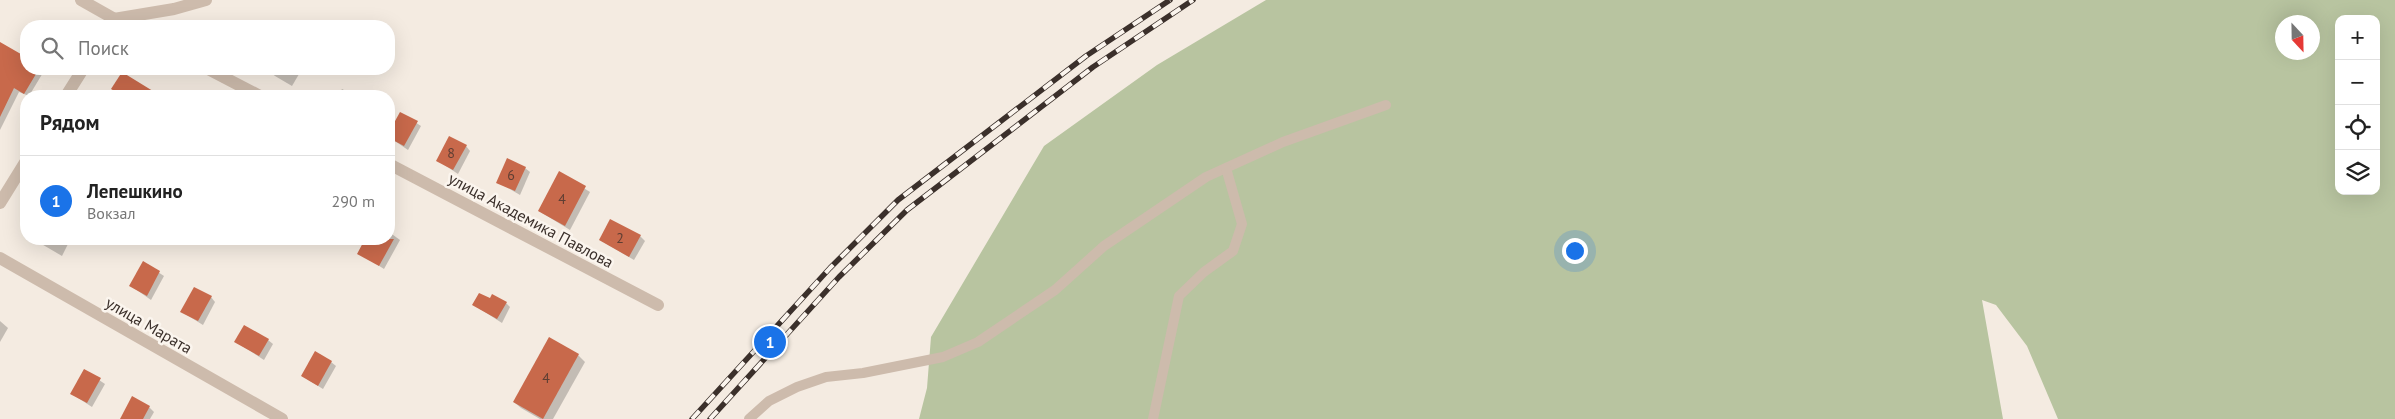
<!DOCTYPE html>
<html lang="ru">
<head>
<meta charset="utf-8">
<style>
	body { margin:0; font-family:"PT Sans",sans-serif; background:#f2f2f2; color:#222 }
	.controls { position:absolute; right:15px; top:15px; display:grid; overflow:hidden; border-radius:10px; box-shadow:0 5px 20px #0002 }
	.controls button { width:45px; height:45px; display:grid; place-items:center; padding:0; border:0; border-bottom:1px solid #e0e0e0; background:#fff; color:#222; font:25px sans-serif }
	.compass { position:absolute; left:2275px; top:15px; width:45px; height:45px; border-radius:50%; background:#fff; box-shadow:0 5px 20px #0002; rotate:158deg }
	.you { position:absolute; left:1574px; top:250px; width:18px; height:18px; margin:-12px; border:4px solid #fff; border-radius:50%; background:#1a73e8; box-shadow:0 0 0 8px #1a73e833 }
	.badge { display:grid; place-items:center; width:32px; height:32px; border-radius:50%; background:#1a73e8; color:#fff; font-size:16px; font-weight:700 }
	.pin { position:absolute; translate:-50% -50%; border:2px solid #fff; box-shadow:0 1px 5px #0006 }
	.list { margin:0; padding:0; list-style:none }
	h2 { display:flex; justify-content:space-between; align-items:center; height:65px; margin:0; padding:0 20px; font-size:21px }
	h2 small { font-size:16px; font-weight:400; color:#767676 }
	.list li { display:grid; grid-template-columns:32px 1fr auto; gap:15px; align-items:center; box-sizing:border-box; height:90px; padding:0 20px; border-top:1px solid #e0e0e0 }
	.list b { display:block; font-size:19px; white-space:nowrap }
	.list p { margin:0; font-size:16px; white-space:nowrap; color:#767676 }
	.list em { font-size:16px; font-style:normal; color:#767676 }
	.icon { flex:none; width:28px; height:28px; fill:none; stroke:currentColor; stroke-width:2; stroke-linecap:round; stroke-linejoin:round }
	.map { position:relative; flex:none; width:2395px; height:419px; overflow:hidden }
	.search { position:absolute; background:#fff; box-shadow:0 5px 20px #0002; left:20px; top:20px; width:375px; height:55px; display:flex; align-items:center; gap:12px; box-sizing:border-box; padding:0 18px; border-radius:20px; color:#767676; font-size:19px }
	.panel { position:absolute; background:#fff; box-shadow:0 5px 20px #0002; left:20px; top:90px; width:375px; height:155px; border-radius:20px }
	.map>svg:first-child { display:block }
	.green { fill:#b8c4a0; fill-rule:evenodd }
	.shadow { fill:#0003 }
	.building { fill:#c8694b }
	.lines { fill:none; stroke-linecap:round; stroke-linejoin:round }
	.lane { stroke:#cdbbac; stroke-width:10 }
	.street { stroke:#cdbbac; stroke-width:12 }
	.rail-casing { stroke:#3b302b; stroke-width:5.5 }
	.rail { stroke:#fbf5ee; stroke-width:4; stroke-dasharray:11; stroke-linecap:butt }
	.labels { text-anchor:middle; stroke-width:5; stroke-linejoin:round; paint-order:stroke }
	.number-label { font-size:14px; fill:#5e3e33 }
	.street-label { font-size:16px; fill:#3b302b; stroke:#fbf5ee }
</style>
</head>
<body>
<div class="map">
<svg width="2395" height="419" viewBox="0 0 2395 419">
	<rect width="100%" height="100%" fill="#f4ebe1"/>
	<!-- green -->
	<path class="green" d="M1266,0H2395V419H2058L2027,346L1996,305L1982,300L2003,419H919L927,388L931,337L1044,146L1157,65ZM2339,19H2376V191H2339ZM2282,22H2312V52H2282Z"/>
	<!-- shadow -->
	<g class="shadow">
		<polygon points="2,45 26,59 26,69 42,69 44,71 29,96 19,92 0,130 0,48"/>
		<polygon points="272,69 302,69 292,86 275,76 270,72"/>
		<polygon points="342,89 355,96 338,96"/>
		<polygon points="401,113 421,126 408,150 389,137"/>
		<polygon points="466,146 470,151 458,174 437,160"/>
		<polygon points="525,168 530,172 520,195 498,182"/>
		<polygon points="560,173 590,192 570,230 539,211"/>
		<polygon points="389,232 400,240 384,269 359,253 367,239 389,239"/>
		<polygon points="640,236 645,241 634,260 600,240"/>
		<polygon points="33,239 68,239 70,240 62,256"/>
		<polygon points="144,263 164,276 151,300 131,286"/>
		<polygon points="211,297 215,302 203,325 182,312"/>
		<polygon points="490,300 506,303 510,307 502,323 474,305"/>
		<polygon points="0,321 8,328 0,342"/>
		<polygon points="268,340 273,344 264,360 236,342"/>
		<polygon points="578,355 585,362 553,419 540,419 521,408 514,402"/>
		<polygon points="331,362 336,366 323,389 302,376"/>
		<polygon points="84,370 105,384 92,407 72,394"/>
		<polygon points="149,407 154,412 150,419 122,419"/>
	</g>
	<!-- building -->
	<g class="building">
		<polygon points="0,42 26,57 26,69 39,69 24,94 14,88 0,117"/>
		<polygon points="122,72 161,96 123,96 111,89"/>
		<polygon points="400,112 418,121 404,146 389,138 389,132"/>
		<polygon points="449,136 467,145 453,170 436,161"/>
		<polygon points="507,158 526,167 515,191 496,183"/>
		<polygon points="559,171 586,186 565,226 538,211"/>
		<polygon points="610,219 641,235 629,257 599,240"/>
		<polygon points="365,239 394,239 379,266 357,254"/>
		<polygon points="143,261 160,271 147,296 129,286"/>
		<polygon points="194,287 212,296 198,321 180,312"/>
		<polygon points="479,293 490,298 492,294 507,302 497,319 472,305"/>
		<polygon points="244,325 269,339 259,356 234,342"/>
		<polygon points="549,337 579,354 543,419 513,402"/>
		<polygon points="315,351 332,361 318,386 301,376"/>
		<polygon points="84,369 101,378 87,403 70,394"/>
		<polygon points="132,396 150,406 143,419 120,419"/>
	</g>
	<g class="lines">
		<!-- lane -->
		<g class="lane">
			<polyline points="749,419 769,401 797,387 826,377 863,373 943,357 978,342 1055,290 1104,246 1206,177 1283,142 1386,105"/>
			<polyline points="1153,419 1179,296 1204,272 1233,251 1242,224 1226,168"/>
		</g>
		<!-- street -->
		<g class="street">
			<polyline points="81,0 127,26"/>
			<polyline points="109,26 114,19 174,9 206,0"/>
			<polyline points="208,69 260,96"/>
			<polyline points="66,96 83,69"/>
			<polyline points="389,164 658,305"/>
			<polyline points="0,203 26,161"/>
			<polyline points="0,258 282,419"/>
		</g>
		<!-- rail casing -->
		<g class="rail-casing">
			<g id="rail">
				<polyline points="692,419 830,268 898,200 1086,56 1170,0"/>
				<polyline points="710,419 839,277 907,210 1093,67 1193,0"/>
			</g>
		</g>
		<!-- rail -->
		<use href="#rail" class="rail"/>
	</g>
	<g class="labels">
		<!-- number labels -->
		<g class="number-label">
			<text x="451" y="158">8</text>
			<text x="511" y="180">6</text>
			<text x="562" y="204">4</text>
			<text x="620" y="243">2</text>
			<text x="546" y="383">4</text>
		</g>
		<!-- street labels -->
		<g class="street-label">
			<text transform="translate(531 220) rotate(28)" y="6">улица Академика Павлова</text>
			<text transform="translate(149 325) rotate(30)" y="6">улица Марата</text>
		</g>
	</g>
</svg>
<div class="controls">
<button>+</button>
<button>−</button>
<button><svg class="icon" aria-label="locate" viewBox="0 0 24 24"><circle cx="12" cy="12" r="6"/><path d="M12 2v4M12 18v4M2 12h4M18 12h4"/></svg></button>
<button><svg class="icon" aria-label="layers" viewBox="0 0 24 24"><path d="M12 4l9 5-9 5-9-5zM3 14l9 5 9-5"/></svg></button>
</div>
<svg class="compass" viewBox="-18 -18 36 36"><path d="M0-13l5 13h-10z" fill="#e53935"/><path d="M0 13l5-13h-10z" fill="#767676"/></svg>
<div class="you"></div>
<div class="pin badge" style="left:770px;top:342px">1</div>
<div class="search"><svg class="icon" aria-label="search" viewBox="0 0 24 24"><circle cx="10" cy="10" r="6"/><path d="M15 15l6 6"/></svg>Поиск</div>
<section class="panel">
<h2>Рядом<small></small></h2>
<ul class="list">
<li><span class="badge">1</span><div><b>Лепешкино</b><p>Вокзал</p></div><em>290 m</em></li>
</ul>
</section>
</div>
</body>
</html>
